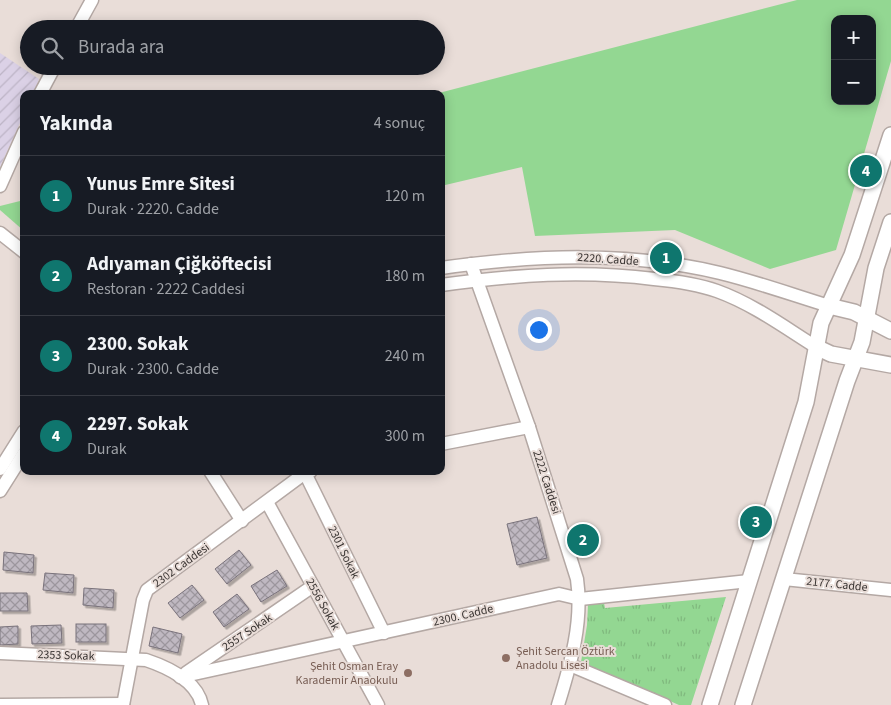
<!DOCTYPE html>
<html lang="tr">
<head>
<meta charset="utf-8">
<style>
	body { margin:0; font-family:"Source Sans 3",sans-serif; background:#20242c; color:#f1f3f6 }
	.controls { position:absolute; right:15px; top:15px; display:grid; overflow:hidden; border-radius:10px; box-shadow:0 2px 12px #0003 }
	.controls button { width:45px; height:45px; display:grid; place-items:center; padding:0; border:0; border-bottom:1px solid #363941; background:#171b24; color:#f1f3f6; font:25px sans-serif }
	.you { position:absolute; left:538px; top:329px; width:18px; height:18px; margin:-12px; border:4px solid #fff; border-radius:50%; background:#1a73e8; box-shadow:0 0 0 8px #1a73e833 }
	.badge { display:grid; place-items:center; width:32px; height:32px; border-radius:50%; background:#0f766e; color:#fff; font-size:16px; font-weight:700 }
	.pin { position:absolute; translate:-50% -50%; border:2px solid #fff; box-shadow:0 1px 5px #0006 }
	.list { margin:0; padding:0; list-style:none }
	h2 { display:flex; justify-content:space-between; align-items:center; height:65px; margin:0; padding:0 20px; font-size:21px }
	h2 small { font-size:16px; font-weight:400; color:#9ea1a6 }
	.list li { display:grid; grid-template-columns:32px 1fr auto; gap:15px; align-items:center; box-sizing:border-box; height:80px; padding:0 20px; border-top:1px solid #363941 }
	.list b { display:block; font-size:19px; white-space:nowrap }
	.list p { margin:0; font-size:16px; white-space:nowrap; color:#9ea1a6 }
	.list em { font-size:16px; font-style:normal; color:#9ea1a6 }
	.icon { flex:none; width:28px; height:28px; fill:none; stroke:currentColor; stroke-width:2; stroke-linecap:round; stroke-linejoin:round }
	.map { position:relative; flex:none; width:891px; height:705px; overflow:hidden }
	.search { position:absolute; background:#171b24; box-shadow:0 2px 12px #0003; left:20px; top:20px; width:425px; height:55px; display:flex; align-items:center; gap:12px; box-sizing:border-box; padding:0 18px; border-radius:28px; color:#9ea1a6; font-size:19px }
	.panel { position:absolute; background:#171b24; box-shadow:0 2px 12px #0003; left:20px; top:90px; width:425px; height:385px; border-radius:10px }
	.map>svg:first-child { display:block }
	.industrial { fill:url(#industrial-furrows) }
	.grass { fill:#93d792; fill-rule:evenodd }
	.park { fill:url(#park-tufts) }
	.building { fill:url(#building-cross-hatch); stroke:#79727b; filter:url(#shadow) }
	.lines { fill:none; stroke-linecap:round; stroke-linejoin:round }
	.minor-casing { stroke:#b4a8a4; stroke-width:15 }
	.major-casing { stroke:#b4a8a4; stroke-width:18 }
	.minor { stroke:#fff; stroke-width:12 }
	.major { stroke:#fff; stroke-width:15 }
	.education-dot { fill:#8d6e63; stroke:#e9ddd8; stroke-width:2 }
	.labels { text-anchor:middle; stroke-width:4; stroke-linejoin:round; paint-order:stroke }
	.street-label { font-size:12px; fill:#383331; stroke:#e9ddd8 }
	.education-label { font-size:12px; fill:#785e54; stroke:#e9ddd8; text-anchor:start }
</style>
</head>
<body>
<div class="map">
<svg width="891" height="705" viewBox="0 0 891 705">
	<defs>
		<pattern id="industrial-furrows" width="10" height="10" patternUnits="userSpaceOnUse" patternTransform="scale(1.25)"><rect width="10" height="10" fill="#dbd1e6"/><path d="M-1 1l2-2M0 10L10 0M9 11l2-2" fill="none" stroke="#bdb4c6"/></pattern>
		<pattern id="park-tufts" width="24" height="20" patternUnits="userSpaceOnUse" patternTransform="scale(1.25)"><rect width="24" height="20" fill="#93d792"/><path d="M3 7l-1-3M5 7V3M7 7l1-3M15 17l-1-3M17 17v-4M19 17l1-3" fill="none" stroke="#80b97e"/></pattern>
		<pattern id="building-cross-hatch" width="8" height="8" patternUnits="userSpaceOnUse" patternTransform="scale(1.25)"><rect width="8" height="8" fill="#bfb8c1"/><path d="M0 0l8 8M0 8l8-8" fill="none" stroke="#9c969d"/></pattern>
		<filter id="shadow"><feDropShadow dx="2.5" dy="2.5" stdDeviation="0" flood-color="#0004"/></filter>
	</defs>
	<rect width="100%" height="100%" fill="#e9ddd8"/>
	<!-- industrial -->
	<polygon class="industrial" points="0,53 39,79 33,94 24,94 24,114 0,167"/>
	<!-- grass -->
	<g class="grass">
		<path d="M797,0H891V61L836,250L770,269L675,230L535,236L522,167L441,186V94H435ZM835,19H872V101H835Z"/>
		<polygon points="24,200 24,231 0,210 0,206"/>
	</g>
	<!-- park -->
	<polygon class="park" points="726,597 691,705 679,705 581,662 587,625 588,605 604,603 605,608"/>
	<!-- building -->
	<g class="building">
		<polygon points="537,517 547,558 517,565 507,524"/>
		<polygon points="239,550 251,565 227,584 215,569"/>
		<polygon points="4,552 34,555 33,573 3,570"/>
		<polygon points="277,570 287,586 261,602 251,586"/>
		<polygon points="45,573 74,575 73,593 43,590"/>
		<polygon points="192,585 204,600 180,618 168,603"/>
		<polygon points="84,588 114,590 113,608 83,605"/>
		<polygon points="0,593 27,593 28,611 0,611"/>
		<polygon points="237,594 249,609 224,627 213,612"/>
		<rect x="76" y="624" width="30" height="18"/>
		<polygon points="61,625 62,643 32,644 31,626"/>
		<polygon points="18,626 18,644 0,645 0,627"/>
		<polygon points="153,627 182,634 178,653 149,646"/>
	</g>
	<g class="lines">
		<!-- minor casing -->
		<g class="minor-casing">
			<g id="minor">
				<polyline points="76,29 92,0"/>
				<polyline points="40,94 55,66"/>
				<polyline points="0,186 24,132"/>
				<polyline points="0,233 24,252"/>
				<path d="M471,264L529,427L577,579C583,622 571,663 558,705"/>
				<path d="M441,268C534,255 628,251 720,273C757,282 793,295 829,306"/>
				<path d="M441,285C514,275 581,270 654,279C675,281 697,284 717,291C753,304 784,327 816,347"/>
				<polyline points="441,444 529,427"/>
				<polyline points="0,469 24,431"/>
				<polyline points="210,471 242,521"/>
				<polyline points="304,471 384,633"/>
				<polyline points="0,491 24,453"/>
				<polyline points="267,502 378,705"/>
				<polyline points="784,579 891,590"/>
				<path d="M0,653L146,660C167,667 197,681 202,705"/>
				<polyline points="570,665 665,705"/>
				<polyline points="186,673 313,586"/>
				<polyline points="180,677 559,594 580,599 749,581"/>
				<polyline points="1,705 123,704"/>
				<polyline points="123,705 143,600 147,590 305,473 311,471"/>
			</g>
		</g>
		<!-- major casing -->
		<g class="major-casing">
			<g id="major">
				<polyline points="829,306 854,312 891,331"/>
				<polyline points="816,347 831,354 891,365"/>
				<polyline points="710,705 806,402 821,323 852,255 891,135"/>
				<polyline points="743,705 847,381 862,342 876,268 891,222"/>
			</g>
		</g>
		<!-- minor -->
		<use href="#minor" class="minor"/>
		<!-- major -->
		<use href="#major" class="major"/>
	</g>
	<!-- markers -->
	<g class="education-dot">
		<circle cx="506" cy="658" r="5"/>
		<circle cx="408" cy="673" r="5"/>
	</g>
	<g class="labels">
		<!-- street labels -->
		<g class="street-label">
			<text transform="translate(608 259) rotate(4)" y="4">2220. Cadde</text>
			<text transform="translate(547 482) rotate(72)" y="4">2222 Caddesi</text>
			<text transform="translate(344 552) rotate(64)" y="4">2301 Sokak</text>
			<text transform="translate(181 565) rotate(-36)" y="4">2302 Caddesi</text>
			<text transform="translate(837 584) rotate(6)" y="4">2177. Cadde</text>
			<text transform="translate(323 604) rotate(61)" y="4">2556 Sokak</text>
			<text transform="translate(463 615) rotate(-13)" y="4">2300. Cadde</text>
			<text transform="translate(247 632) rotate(-34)" y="4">2557 Sokak</text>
			<text transform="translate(66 655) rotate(2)" y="4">2353 Sokak</text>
		</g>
		<!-- education labels -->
		<g class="education-label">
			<text x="516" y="655">Şehit Sercan Öztürk<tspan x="516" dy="14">Anadolu Lisesi</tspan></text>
			<text x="398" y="670" text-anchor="end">Şehit Osman Eray<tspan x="398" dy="14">Karademir Anaokulu</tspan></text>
		</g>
	</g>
</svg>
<div class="controls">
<button>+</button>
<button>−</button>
</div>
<div class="you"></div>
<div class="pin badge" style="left:666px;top:258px">1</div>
<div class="pin badge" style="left:583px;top:540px">2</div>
<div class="pin badge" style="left:756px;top:522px">3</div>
<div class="pin badge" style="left:866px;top:171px">4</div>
<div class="search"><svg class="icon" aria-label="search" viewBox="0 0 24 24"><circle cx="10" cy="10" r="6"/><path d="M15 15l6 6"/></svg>Burada ara</div>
<section class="panel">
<h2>Yakında<small>4 sonuç</small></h2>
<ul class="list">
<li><span class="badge">1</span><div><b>Yunus Emre Sitesi</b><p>Durak · 2220. Cadde</p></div><em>120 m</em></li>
<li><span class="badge">2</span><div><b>Adıyaman Çiğköftecisi</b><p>Restoran · 2222 Caddesi</p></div><em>180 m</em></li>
<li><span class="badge">3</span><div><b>2300. Sokak</b><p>Durak · 2300. Cadde</p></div><em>240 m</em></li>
<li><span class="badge">4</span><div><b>2297. Sokak</b><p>Durak</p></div><em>300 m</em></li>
</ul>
</section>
</div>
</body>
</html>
